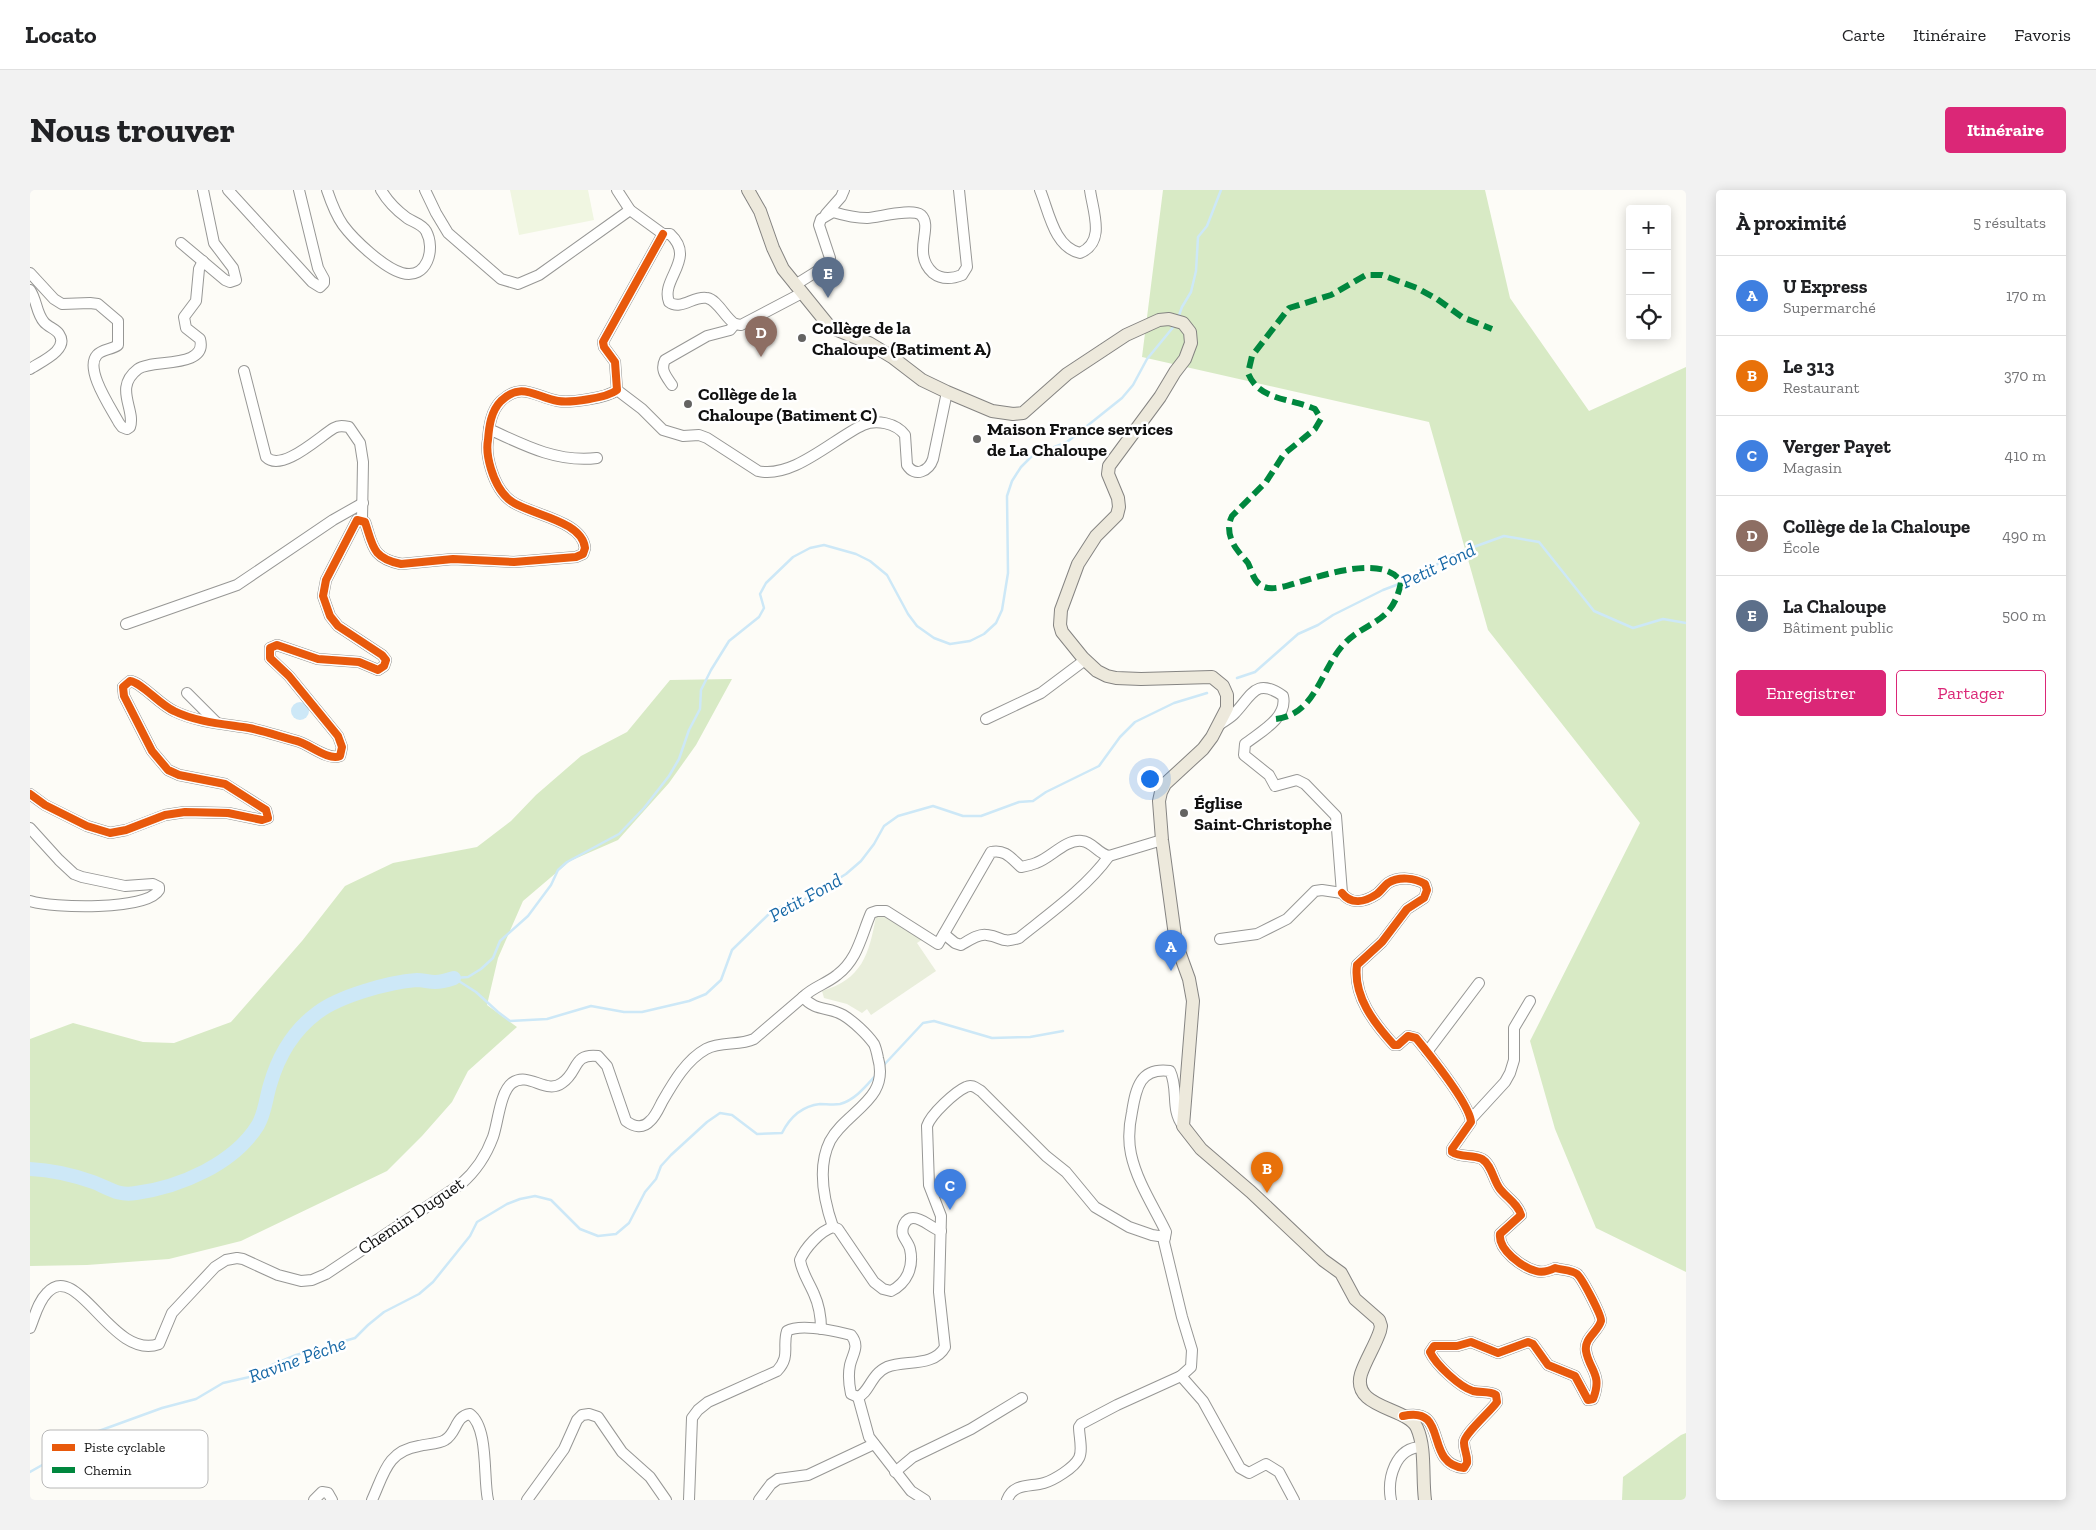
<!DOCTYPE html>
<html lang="fr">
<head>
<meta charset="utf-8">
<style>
	body { margin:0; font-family:"Zilla Slab",serif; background:#f2f2f2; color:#202124 }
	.controls { position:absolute; right:15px; top:15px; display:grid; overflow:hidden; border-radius:5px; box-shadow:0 2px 12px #0003 }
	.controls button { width:45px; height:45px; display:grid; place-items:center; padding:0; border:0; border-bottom:1px solid #e0e0e0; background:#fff; color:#202124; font:25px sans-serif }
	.you { position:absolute; left:1119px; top:588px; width:18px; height:18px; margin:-12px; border:4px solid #fff; border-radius:50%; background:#1a73e8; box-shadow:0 0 0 8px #1a73e833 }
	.badge { display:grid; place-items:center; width:32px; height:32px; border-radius:50%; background:#db2777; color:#fff; font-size:16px; font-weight:700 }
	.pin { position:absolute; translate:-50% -41px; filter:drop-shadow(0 1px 2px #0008) }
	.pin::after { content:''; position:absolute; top:26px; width:18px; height:15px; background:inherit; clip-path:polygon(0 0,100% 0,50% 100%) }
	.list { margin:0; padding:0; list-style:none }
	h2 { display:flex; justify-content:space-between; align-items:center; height:65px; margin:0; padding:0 20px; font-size:21px }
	h2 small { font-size:16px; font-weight:400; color:#757577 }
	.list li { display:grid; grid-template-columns:32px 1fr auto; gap:15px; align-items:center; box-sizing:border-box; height:80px; padding:0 20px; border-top:1px solid #e0e0e0 }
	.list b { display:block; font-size:19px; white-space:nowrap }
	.list p { margin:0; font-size:16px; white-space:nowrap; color:#757577 }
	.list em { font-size:16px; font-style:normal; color:#757577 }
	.actions { display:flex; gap:10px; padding:15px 20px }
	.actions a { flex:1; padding:11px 0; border:1px solid #db2777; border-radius:5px; text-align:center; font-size:18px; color:#db2777 }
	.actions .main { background:#db2777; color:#fff }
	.icon { flex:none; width:28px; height:28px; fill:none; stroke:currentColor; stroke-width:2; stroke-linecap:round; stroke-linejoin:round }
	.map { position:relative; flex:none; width:1656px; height:1310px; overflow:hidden; border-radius:5px }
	header { display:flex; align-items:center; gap:30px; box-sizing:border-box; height:70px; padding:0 25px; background:#fff; border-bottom:1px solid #e0e0e0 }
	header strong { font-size:24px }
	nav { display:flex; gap:28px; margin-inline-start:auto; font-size:18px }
	.intro { display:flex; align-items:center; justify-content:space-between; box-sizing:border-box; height:120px; padding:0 30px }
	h1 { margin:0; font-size:35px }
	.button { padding:12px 22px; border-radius:5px; background:#db2777; color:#fff; font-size:18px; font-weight:700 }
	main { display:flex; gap:30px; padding:0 30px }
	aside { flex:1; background:#fff; border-radius:5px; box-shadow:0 2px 12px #0003 }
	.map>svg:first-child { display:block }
	.forest { fill:#d8eac5 }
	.cemetery { fill:#e9eedb }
	.pitch { fill:#f0f6e1 }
	.water { fill:#cde8f7 }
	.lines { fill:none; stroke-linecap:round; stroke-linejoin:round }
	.stream { stroke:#cde8f7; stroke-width:2.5 }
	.river { stroke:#cde8f7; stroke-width:14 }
	.minor-casing { stroke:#979795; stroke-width:12 }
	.major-casing { stroke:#858482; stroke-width:14 }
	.minor { stroke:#fffffe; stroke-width:10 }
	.major { stroke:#ede9dc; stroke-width:12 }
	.quiet { stroke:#00873e; stroke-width:6; stroke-dasharray:12 6; stroke-linecap:butt }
	.cycleway-casing { stroke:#fff; stroke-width:11 }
	.cycleway { stroke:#e8590c; stroke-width:8 }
	.poi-dot { fill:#646362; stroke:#fff; stroke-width:2 }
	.labels { text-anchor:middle; stroke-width:5; stroke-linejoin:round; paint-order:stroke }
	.poi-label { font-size:18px; font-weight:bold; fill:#111; stroke:#fff; text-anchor:start }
	.street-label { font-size:18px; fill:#111; stroke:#fff }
	.water-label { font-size:19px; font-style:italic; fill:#1768a6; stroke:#fff }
	.key { fill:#fff; stroke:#b8b8b8; stroke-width:1 }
	.key-label { font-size:14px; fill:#111 }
</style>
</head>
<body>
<header>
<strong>Locato</strong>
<nav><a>Carte</a><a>Itinéraire</a><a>Favoris</a></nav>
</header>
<div class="intro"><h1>Nous trouver</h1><a class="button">Itinéraire</a></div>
<main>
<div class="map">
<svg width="1656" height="1310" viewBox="0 0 1656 1310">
	<rect width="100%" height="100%" fill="#fdfcf7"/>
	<!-- forest -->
	<g class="forest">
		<polygon points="1133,0 1455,0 1480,108 1559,221 1656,177 1656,1082 1566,1038 1525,939 1500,851 1610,633 1458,440 1399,232 1112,167"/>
		<polygon points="702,489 666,555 639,593 588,650 540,671 493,711 468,768 457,815 487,837 438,881 422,912 392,946 357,981 211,1051 139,1069 57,1075 0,1076 0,849 43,833 113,852 144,853 201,832 272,751 315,696 363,673 447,657 481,631 506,605 551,566 597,542 640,490"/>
		<polygon points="1656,1243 1656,1310 1592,1310 1593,1287 1651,1245"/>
	</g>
	<!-- cemetery -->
	<path class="cemetery" d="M846,726L856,727L869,736L871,734L893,749L887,753L906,781L841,825L837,819L832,823L817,814L794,808L792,801C832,789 839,765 846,726Z"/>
	<!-- pitch -->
	<polygon class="pitch" points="480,0 558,0 564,30 489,45"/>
	<!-- water -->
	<circle class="water" cx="270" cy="521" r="9"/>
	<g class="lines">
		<!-- stream -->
		<g class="stream">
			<polyline points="1148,128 1152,117 1161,102 1166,81 1168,47 1177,36 1191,0"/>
			<polyline points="1207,488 1225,482 1268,444 1288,435 1303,425 1353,400 1390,386 1419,366 1474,346 1509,352 1564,421 1603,438 1633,429 1656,433"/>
			<polyline points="424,788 438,787 451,779 463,768 470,751 498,726 521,695 528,680 537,672 589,644 614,618 639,586 649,569 659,540 670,519 671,500 681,480 699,451 729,427 734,418 730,404 736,393 763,367 780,358 794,355 826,364 840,371 857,385 878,424 887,436 904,448 920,454 940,451 954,444 966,433 972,420 978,383 977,306 982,291 991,277 1002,266 1037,252 1092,208 1103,195 1117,169 1145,135"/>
			<polyline points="424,788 446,802 468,822 480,831 517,829 561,816 594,822 612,822 659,811 676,804 691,790 702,760 744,719 772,711 816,684 831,671 844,654 854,636 868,626 903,616 933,626 951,626 989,612 1003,611 1016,602 1069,576 1090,547 1105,532 1144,513 1177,503"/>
			<polyline points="852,877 893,833 904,831 962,848 1000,847 1033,841"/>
			<path d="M0,1282L14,1274L28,1260L44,1250L132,1218L166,1209L193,1193L228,1185L242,1175L266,1165L325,1148L338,1135L354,1122L389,1104L403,1092L440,1046L447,1032L477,1014L490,1009L505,1006L521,1010L550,1039L568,1046L586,1044L599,1033L615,1002L626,989L631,976L641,965L677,932L690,923L702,925L727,944L752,943C760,927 772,916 790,914C796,914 804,915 810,914C825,910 836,896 846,885"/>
		</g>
		<!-- river -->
		<path class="river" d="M0,979C21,980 43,985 63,992C79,998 87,1006 106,1003C150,997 204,974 228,935C235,923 236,908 240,895C248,867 263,841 287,823C309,806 359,792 387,790C393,790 399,792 405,792C412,792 418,790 424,788"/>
		<!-- minor casing -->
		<g class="minor-casing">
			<g id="minor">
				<polyline points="198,0 282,92 290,97 294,93 294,89 288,78 269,0"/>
				<path d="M297,0C301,12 306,25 313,35C324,50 354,78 372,83C397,90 406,59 396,41C392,34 383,32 377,28C366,20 358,12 351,0"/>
				<polyline points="395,0 406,23 418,43 471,89 488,94 509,85 600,20"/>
				<path d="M587,0L600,20L633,44H640C667,69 630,89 639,112C651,121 664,105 677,108C688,110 695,128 705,134"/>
				<path d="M1010,0C1019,22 1024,57 1050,63C1076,52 1063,22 1060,0"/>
				<polyline points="796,24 811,7 814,0"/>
				<polyline points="151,53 195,90 200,92 206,90 203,78 184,53 173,0"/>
				<path d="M0,83L24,109L32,114L60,113L68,114L88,131V155C81,160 72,159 67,165C54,179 81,218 89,233L92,237L97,239L100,237C106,219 83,198 108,179C121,169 178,179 170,149L156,138L154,127L166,111L169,79L173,71"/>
				<path d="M765,95L797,75L800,68L789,35L791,29L803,22C813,25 827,28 837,28C850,27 882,18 891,25C904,37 881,63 903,83C912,90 922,89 932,85L937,77L929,0"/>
				<path d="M0,100C7,110 6,123 14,132C18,137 26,139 29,144C40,160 10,172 0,179"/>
				<path d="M214,181L236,267C252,283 290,246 304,238C309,235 314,236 319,237L330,253L333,272L332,330"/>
				<path d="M642,195C636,186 630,180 635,170L677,146L700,140L705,134L711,135L772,103"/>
				<path d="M587,200L612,219L633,240L653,246L669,245L677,248L728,281C763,289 803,249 833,235C846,229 866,233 875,245L877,275C885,288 899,281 903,269L917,202"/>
				<path d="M459,239C493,255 528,273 567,268"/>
				<polyline points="96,434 207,395 303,330 333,313"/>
				<polyline points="157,503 187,533"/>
				<polyline points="956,529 1011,503 1055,470"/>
				<path d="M1189,535C1194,531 1201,528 1205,523C1222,505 1226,487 1253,506C1258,528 1230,542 1215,554L1214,565L1239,585L1245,596L1267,590L1275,594L1306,626L1312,703"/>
				<path d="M0,604L15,615L57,636L80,643L96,640L135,625L155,622L198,623L232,630L238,628L236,620L195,594L149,585L138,580L122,561L94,506L93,497L100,491C111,492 130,515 144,521C166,532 194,534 219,538C235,541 251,547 267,551C279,554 298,571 310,566L312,557L308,546L259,486L240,468V458L247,455L288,469L329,472L348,480L354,476L356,470L352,465L308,436L300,426L293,406L296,390L327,330L335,332C343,356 342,368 371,374L423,369L484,372L546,367L553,364L555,358C552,330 500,325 481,311C470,303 465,292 461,279C458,269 456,260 458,250C459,236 461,221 471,211C492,191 505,207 528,211C540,213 577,208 587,200L585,172L574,157L573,152L633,44"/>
				<path d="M0,638L29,670L44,684L52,687L95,696L123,694L129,697V700C117,721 22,718 0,711"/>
				<path d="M1312,703C1321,715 1335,712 1347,704C1351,701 1354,696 1358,693C1369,686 1385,688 1395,694L1397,700L1394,708L1377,719L1352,752L1327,775C1323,806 1344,833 1364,855H1368L1378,846L1386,848C1399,864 1440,914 1441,932L1422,959V962C1431,968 1442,964 1452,969C1462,975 1463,990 1470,999C1477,1008 1488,1014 1491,1025L1470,1044C1468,1060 1492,1077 1506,1081C1513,1083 1519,1081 1525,1078C1531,1080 1542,1080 1547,1084C1552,1088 1572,1126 1571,1131C1568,1142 1554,1148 1556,1161C1559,1180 1573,1184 1563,1209L1558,1210L1545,1186L1518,1175L1503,1154L1498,1152L1468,1163L1441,1152L1427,1156H1404L1400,1162C1406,1175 1430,1197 1443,1201C1452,1203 1459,1201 1466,1205L1467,1212C1460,1222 1433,1245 1434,1253C1434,1260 1438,1266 1437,1273L1434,1278C1393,1274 1420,1215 1373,1226"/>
				<path d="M914,744L925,753L931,755C938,751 949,743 957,745C973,747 971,754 989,748C1019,724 1057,697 1079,666"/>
				<polyline points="1190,749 1227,744 1257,729 1285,701 1292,700 1312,703"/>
				<polyline points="1397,862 1449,793"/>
				<polyline points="1441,929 1475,892 1480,883 1484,870 1484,838 1500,811"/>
				<path d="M1153,936C1140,919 1149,900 1140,881C1110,877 1106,898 1102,922C1099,936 1098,950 1101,964C1107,992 1124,1017 1136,1042L1134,1052L1152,1127L1162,1160L1161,1177L1151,1186L1173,1211L1210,1278L1219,1283L1236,1274L1249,1282L1264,1310"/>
				<path d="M803,1037C794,1011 787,977 800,951C816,921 860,910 848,868C847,863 846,858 844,854C837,844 823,831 813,825C798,816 786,822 773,807C783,797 796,794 807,785C828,769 831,746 841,723L847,721H856L908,754L961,662C975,659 981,668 991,677C996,676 1001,675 1006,673C1021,668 1035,649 1052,651C1063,652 1068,664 1079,666L1132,650"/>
				<path d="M0,1138C5,1126 8,1112 17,1103C48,1069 82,1171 129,1154L142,1123L185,1077L196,1070L207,1068L213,1069L248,1085L271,1091L282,1090L296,1084L431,994C446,981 456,966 463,947C468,933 470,902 482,893C499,881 516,905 532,893C549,882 542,863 568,866L577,876L596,931C604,937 613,939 620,931C625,927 629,918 632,912C643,893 656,870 676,859C691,851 709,856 724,849L773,807"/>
				<path d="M791,1139C791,1128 789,1115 784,1104C779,1092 772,1083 770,1070C775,1058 790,1041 803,1037L808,1039L844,1092L853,1099L861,1101C877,1093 884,1077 880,1059C879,1054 875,1050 873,1045C871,1038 875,1028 883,1028C893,1028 901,1038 911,1041"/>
				<path d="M828,1207C839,1203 841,1184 857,1177C876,1170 904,1177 915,1157L909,1102L911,1026L899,995L897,936C901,924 925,902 936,897C942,894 946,898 951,901L1016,966L1036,982L1065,1017L1099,1037L1122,1045L1135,1047"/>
				<polyline points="828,1207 839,1247 881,1301 895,1310"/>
				<polyline points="865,1282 883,1267 941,1239 992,1208"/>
				<polyline points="284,1310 292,1302 298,1303 302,1310"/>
				<path d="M342,1310C354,1284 357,1261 389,1256C396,1254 409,1254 415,1250C427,1243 425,1226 440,1224C459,1238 453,1289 458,1310"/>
				<polyline points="497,1310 534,1259 547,1230 552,1225 559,1224 568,1227 592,1262 620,1287 636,1310"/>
				<path d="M659,1310L662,1228L668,1220L678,1212L747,1181C761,1166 752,1157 757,1141C771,1133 805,1141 821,1145C830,1156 823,1163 820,1175C818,1185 819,1195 821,1204L828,1207"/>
				<polyline points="729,1310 741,1294 748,1289 778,1285 844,1254"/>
				<path d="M977,1310C983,1293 1000,1297 1014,1293C1024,1290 1044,1278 1049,1268C1053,1260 1049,1246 1049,1237L1051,1234L1087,1215L1151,1186"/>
				<path d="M1361,1310C1357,1289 1365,1257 1392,1257"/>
			</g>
		</g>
		<!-- major casing -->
		<g class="major-casing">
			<path id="major" d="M718,0L730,21L743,58L753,79L800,137L839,153L862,167L892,190L917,202L962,221L983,224L993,223L1037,184L1096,145L1129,130L1139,129L1153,133L1160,142L1161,153L1155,169L1145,182L1130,207L1079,276L1078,284L1088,308L1089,317L1087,325L1066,346L1048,374L1031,420L1030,435L1032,442L1053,468L1067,481L1077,486L1086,488L1111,489L1182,487L1193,496L1197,505V518L1182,547L1173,559L1135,594L1131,602L1129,611L1132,650L1146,753L1159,789L1163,811L1153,936L1171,959L1221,1002L1293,1070L1311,1083L1325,1109L1349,1130L1351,1136L1350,1141C1345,1156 1336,1169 1331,1184C1321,1219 1378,1217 1387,1238C1396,1258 1392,1288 1395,1310"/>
		</g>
		<!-- minor -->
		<use href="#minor" class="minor"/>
		<!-- major -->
		<use href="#major" class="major"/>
		<!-- quiet -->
		<path class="quiet" d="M1246,529C1286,524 1290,481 1313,455C1336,430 1363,435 1371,392C1355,365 1297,384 1273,391C1261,394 1243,402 1232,396C1223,391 1222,381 1218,373C1215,369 1211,365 1208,361C1200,351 1196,338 1202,326L1236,292L1254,264L1285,239L1291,229L1285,219C1261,208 1229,211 1218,183L1222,166L1259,118L1301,105L1336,85H1352L1387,98L1407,109L1432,127L1462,139"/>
		<!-- cycleway casing -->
		<g class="cycleway-casing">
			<g id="cycleway">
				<path d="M0,604L15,615L57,636L80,643L96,640L135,625L155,622L198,623L232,630L238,628L236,620L195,594L149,585L138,580L122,561L94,506L93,497L100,491C111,492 130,515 144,521C166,532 194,534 219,538C235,541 251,547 267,551C279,554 298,571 310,566L312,557L308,546L259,486L240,468V458L247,455L288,469L329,472L348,480L354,476L356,470L352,465L308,436L300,426L293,406L296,390L327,330L335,332C343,356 342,368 371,374L423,369L484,372L546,367L553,364L555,358C552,330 500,325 481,311C470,303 465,292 461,279C458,269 456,260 458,250C459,236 461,221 471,211C492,191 505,207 528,211C540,213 577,208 587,200L585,172L574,157L573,152L633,44"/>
				<path d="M1312,703C1321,715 1335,712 1347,704C1351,701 1354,696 1358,693C1369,686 1385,688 1395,694L1397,700L1394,708L1377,719L1352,752L1327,775C1323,806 1344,833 1364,855H1368L1378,846L1386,848C1399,864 1440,914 1441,932L1422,959V962C1431,968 1442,964 1452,969C1462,975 1463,990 1470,999C1477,1008 1488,1014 1491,1025L1470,1044C1468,1060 1492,1077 1506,1081C1513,1083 1519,1081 1525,1078C1531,1080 1542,1080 1547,1084C1552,1088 1572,1126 1571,1131C1568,1142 1554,1148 1556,1161C1559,1180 1573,1184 1563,1209L1558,1210L1545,1186L1518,1175L1503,1154L1498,1152L1468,1163L1441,1152L1427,1156H1404L1400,1162C1406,1175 1430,1197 1443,1201C1452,1203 1459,1201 1466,1205L1467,1212C1460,1222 1433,1245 1434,1253C1434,1260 1438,1266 1437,1273L1434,1278C1393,1274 1420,1215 1373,1226"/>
			</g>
		</g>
		<!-- cycleway -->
		<use href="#cycleway" class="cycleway"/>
	</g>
	<!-- markers -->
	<g class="poi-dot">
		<circle cx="772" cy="148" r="5"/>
		<circle cx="658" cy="214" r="5"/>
		<circle cx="947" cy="249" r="5"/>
		<circle cx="1154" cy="623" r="5"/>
	</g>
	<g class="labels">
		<!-- poi labels -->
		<g class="poi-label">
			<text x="782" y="144">Collège de la<tspan x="782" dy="21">Chaloupe (Batiment A)</tspan></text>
			<text x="668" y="210">Collège de la<tspan x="668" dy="21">Chaloupe (Batiment C)</tspan></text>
			<text x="957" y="245">Maison France services<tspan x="957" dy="21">de La Chaloupe</tspan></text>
			<text x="1164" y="619">Église<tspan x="1164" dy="21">Saint-Christophe</tspan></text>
		</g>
		<!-- street labels -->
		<g class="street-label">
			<text transform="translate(381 1026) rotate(-34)" y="6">Chemin Duguet</text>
		</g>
		<!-- water labels -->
		<g class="water-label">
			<text transform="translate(1408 375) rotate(-26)" y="7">Petit Fond</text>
			<text transform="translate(775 707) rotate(-29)" y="7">Petit Fond</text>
			<text transform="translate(267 1169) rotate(-20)" y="7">Ravine Pêche</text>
		</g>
	</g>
	<!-- legend -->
	<rect x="12" y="1240" width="166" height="58" rx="8" class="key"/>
	<rect x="22" y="1254" width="23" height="7" fill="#e8590c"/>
	<rect x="22" y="1277" width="23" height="6" fill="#00873e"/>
	<g class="key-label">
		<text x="54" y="1262">Piste cyclable</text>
		<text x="54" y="1285">Chemin</text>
	</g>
</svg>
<div class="controls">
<button>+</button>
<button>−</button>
<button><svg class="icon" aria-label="locate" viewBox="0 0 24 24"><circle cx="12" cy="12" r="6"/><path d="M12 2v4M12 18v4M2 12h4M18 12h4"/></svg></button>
</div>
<div class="you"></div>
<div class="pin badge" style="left:1141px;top:781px;background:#3f7fe0">A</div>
<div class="pin badge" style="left:1237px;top:1003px;background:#e8710a">B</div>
<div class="pin badge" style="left:920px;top:1020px;background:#3f7fe0">C</div>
<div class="pin badge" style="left:731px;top:167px;background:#8d6e63">D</div>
<div class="pin badge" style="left:798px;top:108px;background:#5c6f8a">E</div>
</div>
<aside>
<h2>À proximité<small>5 résultats</small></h2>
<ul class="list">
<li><span class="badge" style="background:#3f7fe0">A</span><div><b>U Express</b><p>Supermarché</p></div><em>170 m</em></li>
<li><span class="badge" style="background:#e8710a">B</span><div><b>Le 313</b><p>Restaurant</p></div><em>370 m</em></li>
<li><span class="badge" style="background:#3f7fe0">C</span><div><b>Verger Payet</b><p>Magasin</p></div><em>410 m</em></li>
<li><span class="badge" style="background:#8d6e63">D</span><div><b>Collège de la Chaloupe</b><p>École</p></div><em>490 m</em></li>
<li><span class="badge" style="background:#5c6f8a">E</span><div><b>La Chaloupe</b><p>Bâtiment public</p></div><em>500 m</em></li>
</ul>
<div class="actions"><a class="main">Enregistrer</a><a>Partager</a></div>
</aside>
</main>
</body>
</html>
